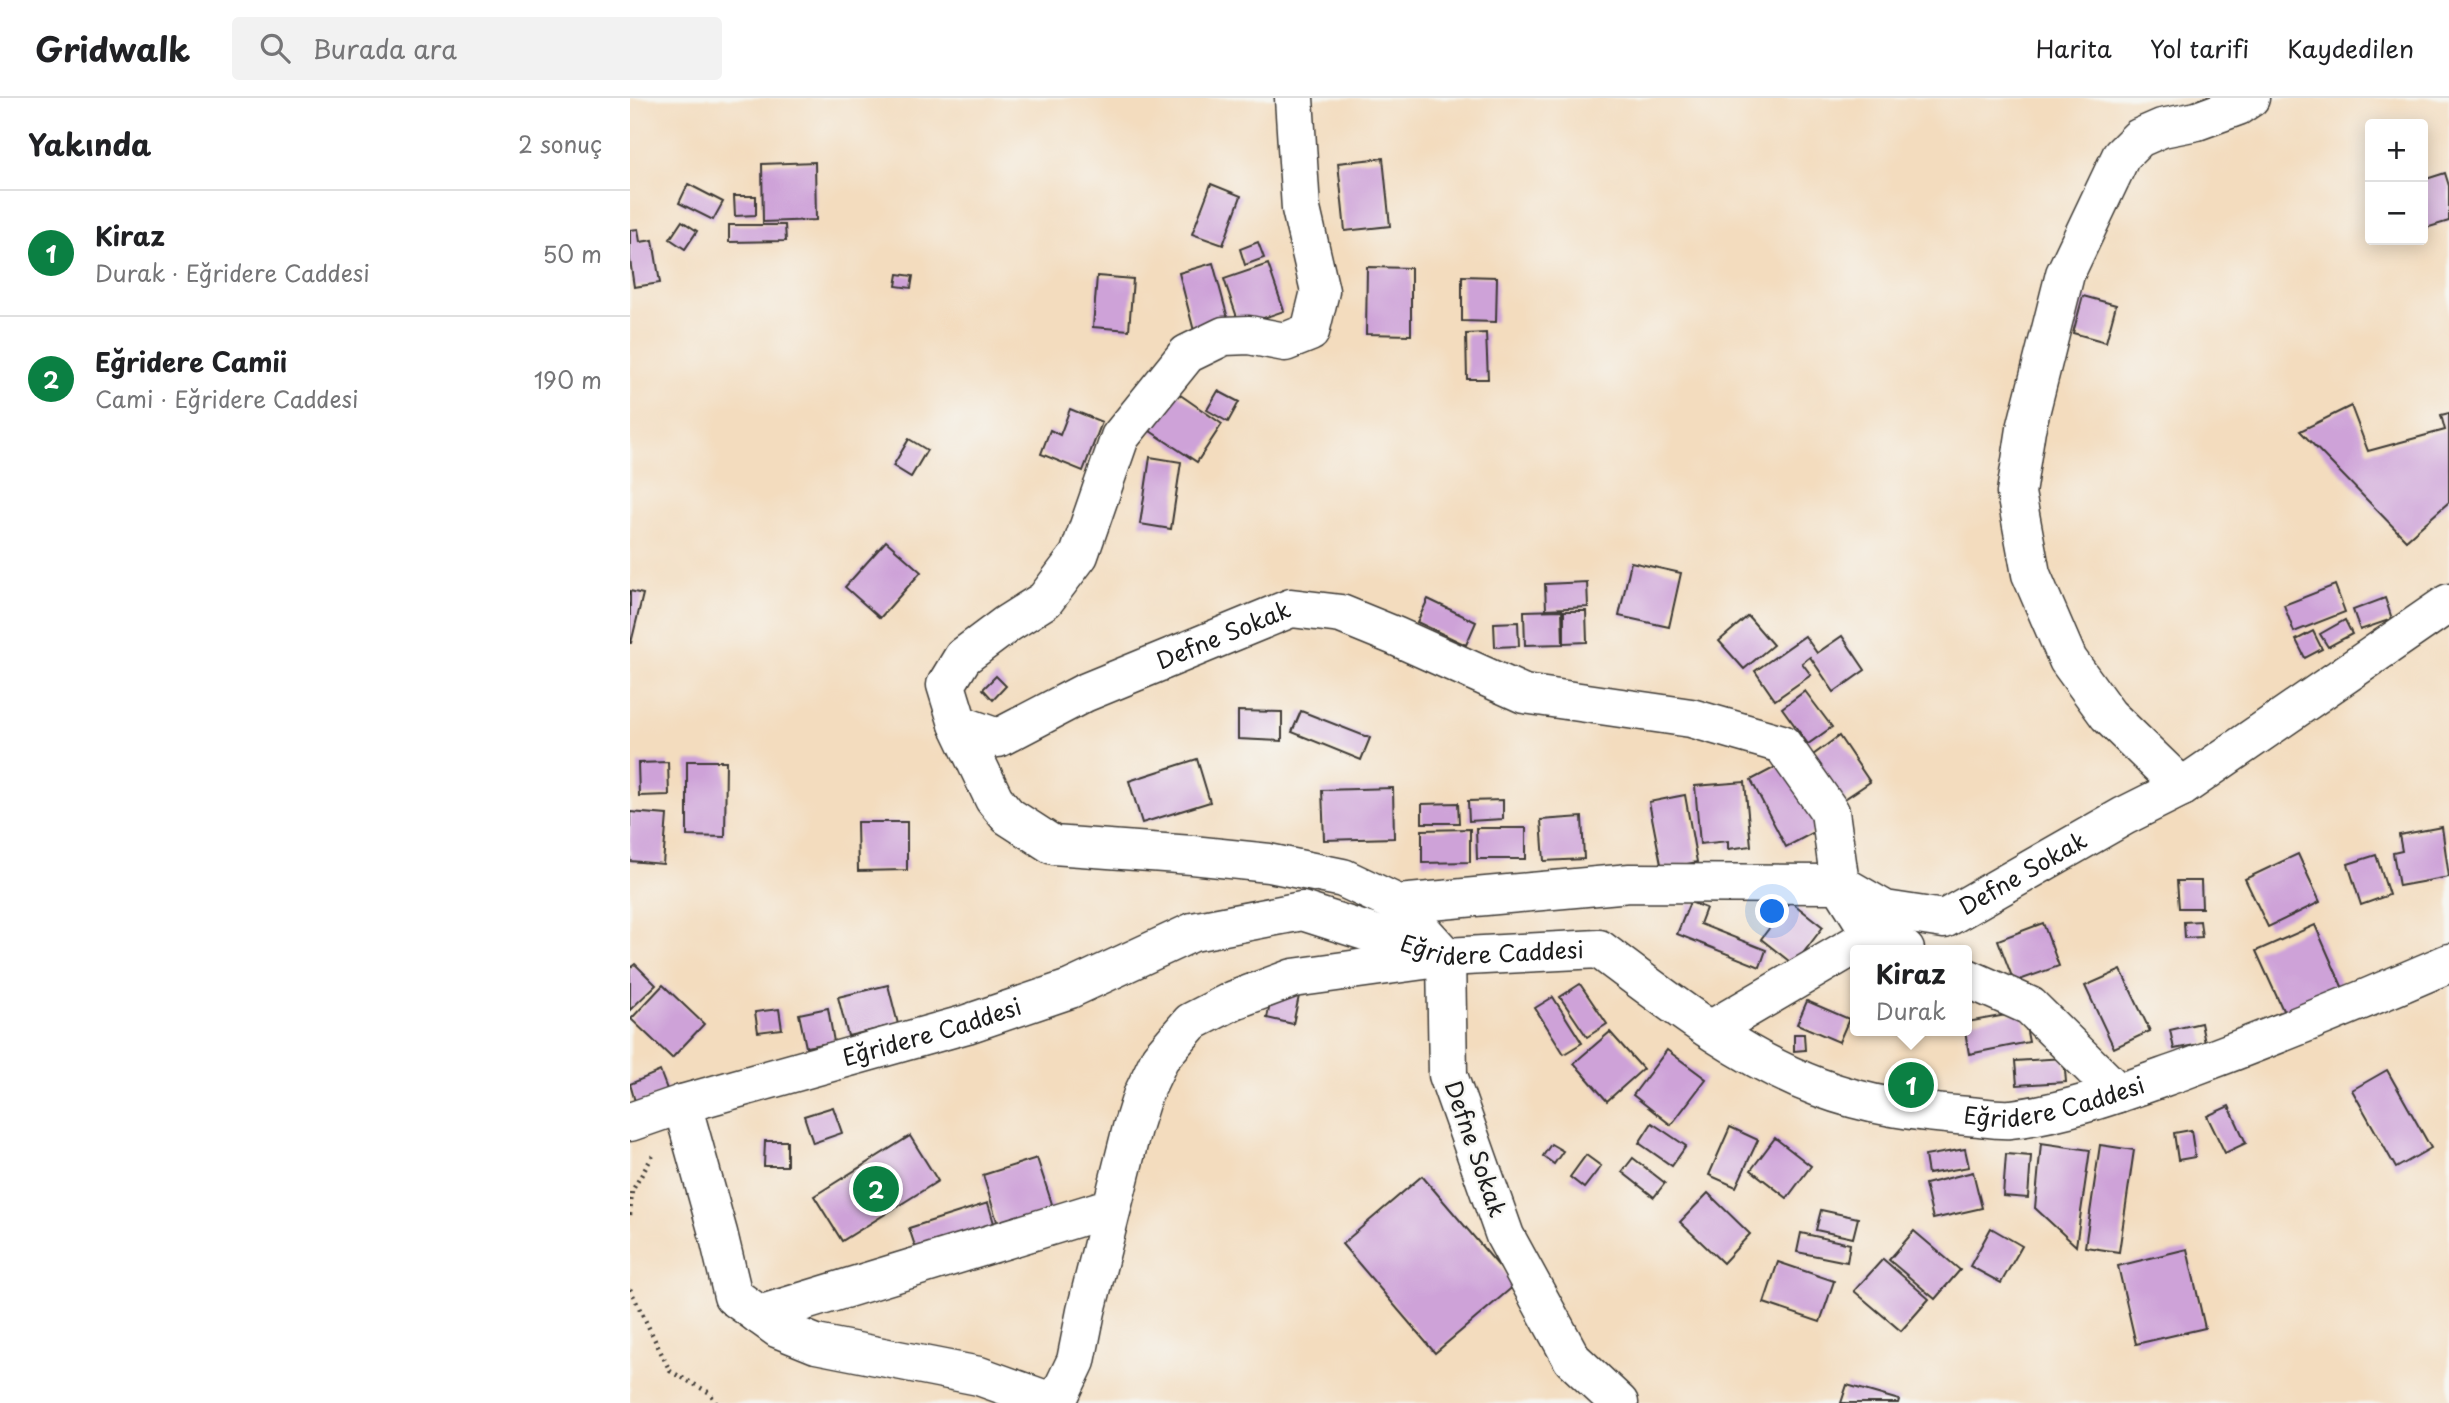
<!DOCTYPE html>
<html lang="tr">
<head>
<meta charset="utf-8">
<style>
	body { margin:0; font-family:"Playpen Sans",sans-serif; background:#f2f2f2; color:#202124 }
	.controls { position:absolute; right:21px; top:21px; display:grid; overflow:hidden; border-radius:7px; box-shadow:0 4px 18px #0003 }
	.controls button { width:63px; height:63px; display:grid; place-items:center; padding:0; border:0; border-bottom:2px solid #e0e0e0; background:#fff; color:#202124; font:35px sans-serif }
	.you { position:absolute; left:1143px; top:814px; width:24px; height:24px; margin:-18px; border:5px solid #fff; border-radius:50%; background:#1a73e8; box-shadow:0 0 0 10px #1a73e833 }
	.badge { display:grid; place-items:center; width:46px; height:46px; border-radius:50%; background:#0b8043; color:#fff; font-size:23px; font-weight:700 }
	.pin { position:absolute; translate:-50% -50%; border:4px solid #fff; box-shadow:0 2px 7px #0006 }
	.popup { position:absolute; left:1220px; top:847px; width:122px; height:91px; box-sizing:border-box; display:grid; place-content:center; border-radius:7px; background:#fff; filter:drop-shadow(0 2px 5px #0005); font-size:23px; white-space:nowrap; color:#757577 }
	.popup b { font-size:26px; color:#202124 }
	.popup::after { content:''; position:absolute; left:50%; top:100%; margin-left:-14px; border:14px solid transparent; border-top-color:#fff }
	.list { margin:0; padding:0; list-style:none }
	h2 { display:flex; justify-content:space-between; align-items:center; height:91px; margin:0; padding:0 28px; font-size:30px }
	h2 small { font-size:23px; font-weight:400; color:#757577 }
	.list li { display:grid; grid-template-columns:46px 1fr auto; gap:21px; align-items:center; box-sizing:border-box; height:126px; padding:0 28px; border-top:2px solid #e0e0e0 }
	.list b { display:block; font-size:26px; white-space:nowrap }
	.list p { margin:0; font-size:23px; white-space:nowrap; color:#757577 }
	.list em { font-size:23px; font-style:normal; color:#757577 }
	.icon { flex:none; width:38px; height:38px; fill:none; stroke:currentColor; stroke-width:2; stroke-linecap:round; stroke-linejoin:round }
	.map { position:relative; flex:none; width:1819px; height:1305px; overflow:hidden }
	header { display:flex; align-items:center; gap:42px; box-sizing:border-box; height:98px; padding:0 35px; background:#fff; border-bottom:2px solid #e0e0e0 }
	header strong { font-size:33px }
	nav { display:flex; gap:38px; margin-inline-start:auto; font-size:24px }
	.search { width:490px; height:63px; background:#f2f2f2; display:flex; align-items:center; gap:18px; box-sizing:border-box; padding:0 24px; border-radius:7px; color:#757577; font-size:26px }
	main { display:flex }
	aside { flex:1; background:#fff }
	.map>svg:first-child { display:block }
	.building { fill:#cea2d8 }
	.lines { fill:none; stroke-linecap:round; stroke-linejoin:round }
	.minor-casing { stroke:#3c3934; stroke-width:41 }
	.tertiary-casing { stroke:#3c3934; stroke-width:41 }
	.path { stroke:#3c3934; stroke-width:4.5; stroke-dasharray:2 5; stroke-linecap:butt }
	.minor { stroke:#fff; stroke-width:38 }
	.tertiary { stroke:#fff; stroke-width:38 }
	.labels { text-anchor:middle; stroke-width:5; stroke-linejoin:round; paint-order:stroke }
	.street-label { font-size:23px; fill:#1c1c1c; stroke:#f6f6f2 }
</style>
</head>
<body>
<header>
<strong>Gridwalk</strong>
<div class="search"><svg class="icon" aria-label="search" viewBox="0 0 24 24"><circle cx="10" cy="10" r="6"/><path d="M15 15l6 6"/></svg>Burada ara</div>
<nav><a>Harita</a><a>Yol tarifi</a><a>Kaydedilen</a></nav>
</header>
<main>
<aside>
<h2>Yakında<small>2 sonuç</small></h2>
<ul class="list">
<li><span class="badge">1</span><div><b>Kiraz</b><p>Durak · Eğridere Caddesi</p></div><em>50 m</em></li>
<li><span class="badge">2</span><div><b>Eğridere Camii</b><p>Cami · Eğridere Caddesi</p></div><em>190 m</em></li>
</ul>
</aside>
<div class="map">
<svg width="1819" height="1305" viewBox="0 0 1819 1305">
	<rect width="100%" height="100%" fill="#f6f6f2"/>
	<filter id="ink" filterUnits="userSpaceOnUse"><feTurbulence type="fractalNoise" baseFrequency=".0143" numOctaves="2"/><feDisplacementMap in="SourceGraphic" scale="14" xChannelSelector="R" yChannelSelector="G"/><feConvolveMatrix kernelMatrix="1 2 1 2 8 2 1 2 1" color-interpolation-filters="sRGB"/></filter>
	<filter id="wash" filterUnits="userSpaceOnUse"><feTurbulence type="fractalNoise" baseFrequency=".00686" numOctaves="4" result="noise"/><feDisplacementMap in="SourceGraphic" scale="28" xChannelSelector="R" yChannelSelector="G"/><feGaussianBlur stdDeviation="1.57" result="paint"/><feColorMatrix in="noise" values="0 0 0 0 0 0 0 0 0 0 0 0 0 0 0 0 0 1.4 0 .05"/><feComposite in="paint" operator="in"/></filter>
	<g filter="url(#wash)">
		<rect width="100%" height="100%" fill="#f3dcbe"/>
		<g id="blocks">
			<!-- building -->
			<g class="building">
				<polygon points="753,60 760,128 715,133 708,65"/>
				<polygon points="185,64 186,122 133,124 132,66"/>
				<polygon points="1815,75 1819,88 1819,123 1793,131 1793,82"/>
				<polygon points="58,86 93,104 83,122 49,105"/>
				<polygon points="581,86 611,98 593,147 562,136"/>
				<polygon points="104,98 126,98 126,117 105,118"/>
				<polygon points="52,123 67,133 55,151 40,141"/>
				<polygon points="99,127 155,127 156,143 99,144"/>
				<polygon points="8,131 10,144 23,142 30,185 4,189 0,162 0,132"/>
				<polygon points="628,144 634,160 615,167 610,151"/>
				<polygon points="583,165 599,224 564,233 549,175"/>
				<polygon points="638,166 654,213 610,228 594,181"/>
				<polygon points="737,169 781,170 781,237 736,236"/>
				<polygon points="268,176 283,178 281,190 266,188"/>
				<polygon points="467,178 503,181 499,232 463,229"/>
				<polygon points="832,178 867,179 866,224 832,223"/>
				<polygon points="1453,198 1486,207 1476,244 1443,235"/>
				<polygon points="856,235 858,281 837,281 836,236"/>
				<polygon points="588,293 609,304 598,324 577,312"/>
				<polygon points="546,294 592,326 567,364 520,333"/>
				<polygon points="1721,308 1738,353 1815,332 1811,317 1819,315 1819,404 1776,442 1670,333"/>
				<polygon points="440,311 472,324 453,373 411,356 420,332 430,337"/>
				<polygon points="279,341 297,352 281,379 263,368"/>
				<polygon points="520,359 551,364 541,431 510,426"/>
				<polygon points="256,443 291,474 250,520 215,489"/>
				<polygon points="1001,464 1051,475 1039,529 989,518"/>
				<polygon points="957,484 958,509 916,511 915,486"/>
				<polygon points="1705,487 1715,514 1664,534 1654,507"/>
				<polygon points="0,493 13,496 1,545 0,545"/>
				<polygon points="1755,500 1762,521 1730,532 1723,512"/>
				<polygon points="798,501 846,524 836,547 787,524"/>
				<polygon points="932,512 933,546 895,547 894,513"/>
				<polygon points="934,513 956,513 957,544 934,545"/>
				<polygon points="1118,518 1143,547 1114,571 1089,543"/>
				<polygon points="1715,522 1722,536 1698,549 1690,536"/>
				<polygon points="888,524 889,548 865,549 864,525"/>
				<polygon points="1683,533 1692,551 1675,560 1666,542"/>
				<polygon points="1175,538 1187,555 1212,538 1235,572 1204,594 1180,559 1172,565 1181,577 1145,602 1125,573"/>
				<polygon points="366,578 376,588 363,602 353,591"/>
				<polygon points="1175,593 1202,629 1178,646 1152,610"/>
				<polygon points="608,613 652,614 652,643 608,641"/>
				<polygon points="671,613 740,640 731,662 662,634"/>
				<polygon points="1209,638 1240,684 1213,702 1183,657"/>
				<polygon points="567,661 580,704 512,725 499,683"/>
				<polygon points="57,663 96,663 95,739 57,738"/>
				<polygon points="1157,663 1192,730 1156,749 1121,682"/>
				<polygon points="38,664 39,697 9,698 8,665"/>
				<polygon points="1115,684 1121,748 1098,751 1098,743 1070,746 1065,688"/>
				<polygon points="763,690 764,740 694,742 692,692"/>
				<polygon points="1055,697 1067,764 1032,771 1019,704"/>
				<polygon points="873,702 873,721 839,723 838,703"/>
				<polygon points="828,705 829,725 792,725 792,706"/>
				<polygon points="0,714 37,717 33,766 0,763"/>
				<polygon points="952,719 954,761 914,763 911,722"/>
				<polygon points="227,724 277,724 277,772 228,773"/>
				<polygon points="1812,729 1819,779 1769,788 1763,755 1772,753 1769,737"/>
				<polygon points="846,730 896,730 896,761 847,761"/>
				<polygon points="840,731 840,764 792,765 792,732"/>
				<polygon points="1668,756 1690,804 1638,829 1615,781"/>
				<polygon points="1746,757 1759,797 1731,807 1718,766"/>
				<polygon points="1547,783 1571,783 1572,810 1549,810"/>
				<polygon points="1160,803 1193,829 1164,867 1131,841"/>
				<polygon points="1060,804 1076,810 1070,826 1136,852 1130,869 1047,836"/>
				<polygon points="1570,823 1572,839 1555,840 1554,824"/>
				<polygon points="1413,825 1429,868 1384,884 1368,842"/>
				<polygon points="1685,827 1714,893 1656,919 1626,853"/>
				<polygon points="5,866 26,887 0,912 0,870"/>
				<polygon points="1491,872 1520,933 1484,950 1455,888"/>
				<polygon points="950,886 977,926 957,939 930,899"/>
				<polygon points="33,887 74,926 42,960 1,921"/>
				<polygon points="258,887 268,926 218,938 208,899"/>
				<polygon points="643,892 669,898 663,926 637,920"/>
				<polygon points="923,899 952,945 934,956 905,910"/>
				<polygon points="1177,903 1219,921 1209,944 1167,926"/>
				<polygon points="198,910 204,944 176,949 169,916"/>
				<polygon points="149,911 152,931 128,934 125,914"/>
				<polygon points="1393,914 1399,944 1339,956 1335,933 1337,933 1337,924"/>
				<polygon points="1571,925 1575,945 1544,951 1540,932"/>
				<polygon points="980,934 1013,971 977,1003 944,965"/>
				<polygon points="1164,936 1174,936 1175,952 1164,953"/>
				<polygon points="1037,952 1076,981 1041,1027 1003,997"/>
				<polygon points="1434,960 1436,984 1387,987 1385,963"/>
				<polygon points="1757,972 1801,1050 1766,1070 1722,992"/>
				<polygon points="30,973 38,994 6,1007 0,986"/>
				<polygon points="1599,1008 1616,1045 1595,1055 1577,1018"/>
				<polygon points="203,1009 212,1035 183,1045 174,1018"/>
				<polygon points="1022,1025 1056,1048 1042,1068 1009,1045"/>
				<polygon points="1100,1029 1128,1042 1106,1089 1079,1077"/>
				<polygon points="1561,1032 1565,1059 1548,1062 1544,1035"/>
				<polygon points="280,1038 308,1083 212,1143 184,1098"/>
				<polygon points="1145,1040 1181,1068 1157,1100 1121,1072"/>
				<polygon points="135,1043 157,1043 157,1068 134,1068"/>
				<polygon points="1411,1045 1460,1052 1446,1148 1405,1110"/>
				<polygon points="921,1046 933,1053 924,1066 913,1058"/>
				<polygon points="1470,1047 1504,1052 1489,1154 1455,1149"/>
				<polygon points="1335,1051 1339,1069 1298,1076 1295,1058"/>
				<polygon points="1376,1056 1401,1058 1398,1100 1373,1098"/>
				<polygon points="956,1057 971,1068 954,1090 940,1079"/>
				<polygon points="407,1060 424,1112 369,1130 353,1077"/>
				<polygon points="1003,1060 1035,1085 1024,1099 992,1074"/>
				<polygon points="1343,1074 1352,1110 1303,1121 1295,1086"/>
				<polygon points="792,1078 885,1187 805,1255 712,1146"/>
				<polygon points="1078,1095 1120,1136 1093,1165 1050,1124"/>
				<polygon points="358,1105 366,1132 288,1157 279,1130"/>
				<polygon points="1191,1112 1228,1120 1223,1140 1186,1132"/>
				<polygon points="1361,1130 1392,1148 1371,1185 1340,1168"/>
				<polygon points="1284,1133 1330,1172 1305,1201 1259,1162"/>
				<polygon points="1171,1135 1220,1146 1217,1164 1167,1154"/>
				<polygon points="1557,1151 1575,1230 1506,1246 1488,1168"/>
				<polygon points="1253,1161 1299,1201 1271,1233 1224,1193"/>
				<polygon points="1148,1164 1204,1183 1190,1224 1134,1205"/>
				<polygon points="1217,1287 1269,1302 1268,1305 1211,1305"/>
			</g>
		</g>
	</g>
	<g filter="url(#ink)">
		<use href="#blocks" fill-opacity="0" stroke="#3c3934" stroke-width="2"/>
		<g class="lines">
			<!-- minor casing -->
			<g class="minor-casing">
				<g id="minor">
					<polyline points="328,626 316,587 333,559 377,526 415,502 449,457 490,339 557,256 594,238 619,237 655,244 680,234 690,193 671,111 664,0"/>
					<polyline points="1552,689 1478,617 1438,562 1401,476 1386,395 1396,331 1435,176 1491,58 1509,40 1532,30 1567,23 1608,8 1620,0"/>
					<polyline points="768,806 1000,785 1210,786 1242,837 1275,852"/>
					<polyline points="1337,880 1400,908 1488,995"/>
					<polyline points="1082,931 1242,837"/>
					<polyline points="52,1006 88,1135 103,1198 149,1231 186,1246 349,1278 424,1305"/>
					<polyline points="129,1217 482,1109"/>
					<polyline points="426,1305 446,1263 456,1213 502,1030 512,998 530,960 561,924 604,902 663,880 816,859"/>
					<path id="s1" d="M989,1305L942,1261L875,1138L818,977L816,859L768,806L713,780L639,765L562,757L423,747L378,718L364,701L328,626L368,640L454,595L661,510L711,516L765,538L894,596L1061,620L1152,646L1200,714L1210,786L1255,812L1314,821L1494,718L1552,689L1819,505"/>
				</g>
			</g>
			<!-- tertiary casing -->
			<g class="tertiary-casing">
				<g id="tertiary">
					<path id="s2" d="M0,1024L52,1006L337,926L440,891L563,834L672,813L816,859L969,851C1037,902 1108,959 1188,989C1238,1008 1286,1014 1338,1018C1352,1019 1367,1022 1381,1021C1441,1014 1497,992 1554,972C1643,939 1732,903 1819,865"/>
				</g>
			</g>
			<!-- path -->
			<g class="path">
				<polyline points="0,1117 2,1093 25,1054"/>
				<polyline points="0,1191 40,1273 80,1295 86,1305"/>
			</g>
			<!-- minor -->
			<use href="#minor" class="minor"/>
			<!-- tertiary -->
			<use href="#tertiary" class="tertiary"/>
		</g>
	</g>
	<g class="labels">
		<!-- street labels -->
		<g class="street-label">
			<text dy="8" stroke="none"><textPath href="#s1" startOffset="1367">Defne Sokak</textPath></text>
			<text dy="8" stroke="none"><textPath href="#s1" startOffset="2312">Defne Sokak</textPath></text>
			<text dy="8" stroke="none"><textPath href="#s2" startOffset="903">Eğridere Caddesi</textPath></text>
			<text dy="8" stroke="none"><textPath href="#s2" startOffset="315">Eğridere Caddesi</textPath></text>
			<text dy="8" stroke="none"><textPath href="#s2" startOffset="1512">Eğridere Caddesi</textPath></text>
			<text transform="translate(845 1051) rotate(71)" y="8">Defne Sokak</text>
		</g>
	</g>
</svg>
<div class="controls">
<button>+</button>
<button>−</button>
</div>
<div class="you"></div>
<div class="pin badge" style="left:1281px;top:987px">1</div>
<div class="popup"><b>Kiraz</b>Durak</div>
<div class="pin badge" style="left:246px;top:1091px">2</div>
</div>
</main>
</body>
</html>
